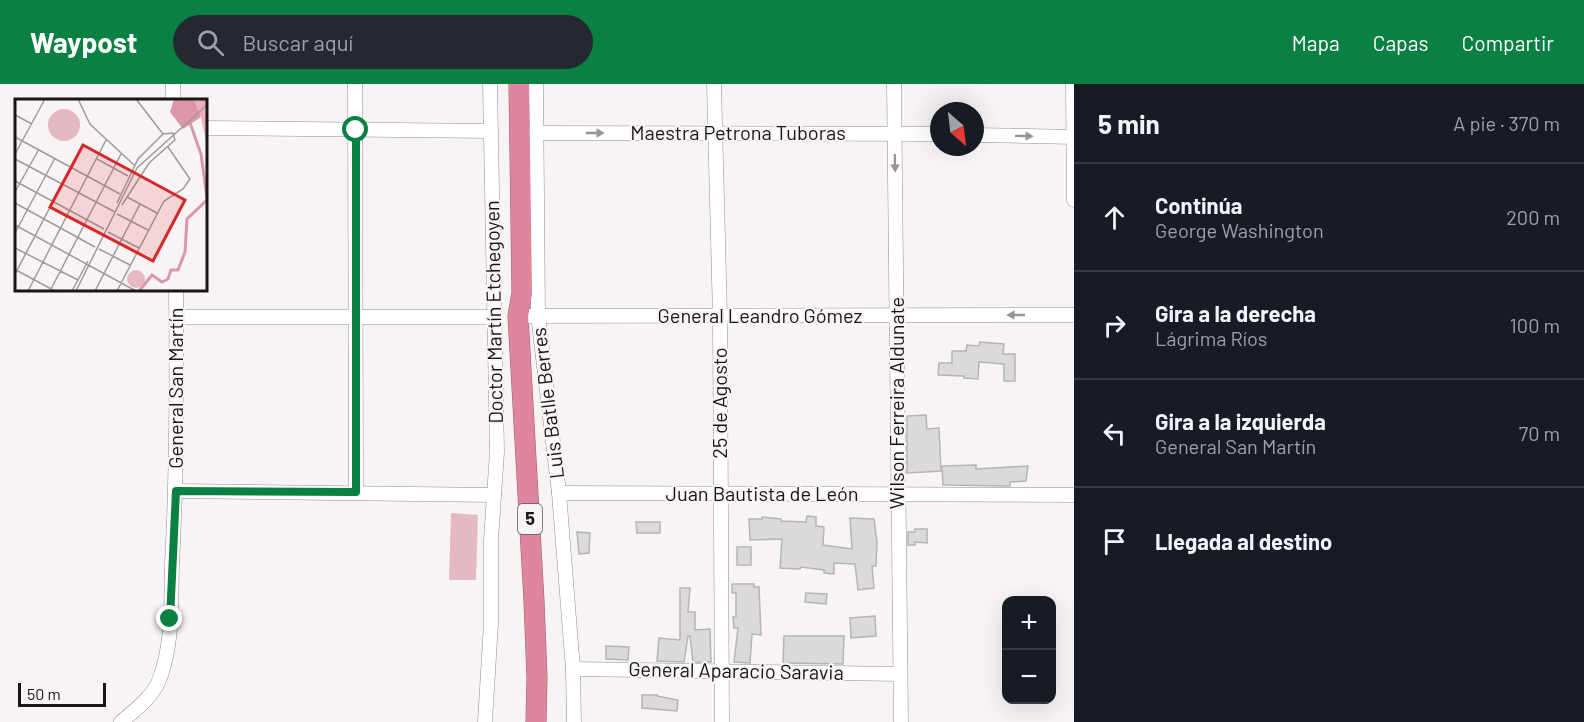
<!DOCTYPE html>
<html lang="es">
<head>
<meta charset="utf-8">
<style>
	body { margin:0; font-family:Barlow,sans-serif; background:#242831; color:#f1f3f6 }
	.controls { position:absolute; right:18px; bottom:18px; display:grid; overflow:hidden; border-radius:12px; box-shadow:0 6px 24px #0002 }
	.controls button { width:54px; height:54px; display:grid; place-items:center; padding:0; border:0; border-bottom:2px solid #363941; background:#171b24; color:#f1f3f6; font:30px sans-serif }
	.compass { position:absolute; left:930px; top:18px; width:54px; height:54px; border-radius:50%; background:#171b24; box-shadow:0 6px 24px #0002; rotate:152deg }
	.scale { position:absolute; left:18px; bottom:15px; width:88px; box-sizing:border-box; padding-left:6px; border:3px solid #171516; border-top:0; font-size:16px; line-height:21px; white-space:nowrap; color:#171516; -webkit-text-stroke:4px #f8f4f5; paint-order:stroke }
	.stop { position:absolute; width:18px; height:18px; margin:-14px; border:4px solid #0b8043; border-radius:50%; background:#fff }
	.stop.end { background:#0b8043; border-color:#fff; box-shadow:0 2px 6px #0008 }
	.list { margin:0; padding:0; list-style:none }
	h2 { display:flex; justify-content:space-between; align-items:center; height:78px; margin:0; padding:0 24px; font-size:26px }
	h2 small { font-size:20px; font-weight:400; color:#9ea1a6 }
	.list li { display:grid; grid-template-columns:39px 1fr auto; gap:18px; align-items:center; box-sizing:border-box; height:108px; padding:0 24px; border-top:2px solid #363941 }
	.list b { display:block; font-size:22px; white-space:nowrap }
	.list p { margin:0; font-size:20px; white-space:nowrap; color:#9ea1a6 }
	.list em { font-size:20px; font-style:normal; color:#9ea1a6 }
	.icon { flex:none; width:33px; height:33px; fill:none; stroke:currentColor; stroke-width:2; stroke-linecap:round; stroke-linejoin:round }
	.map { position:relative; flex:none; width:1074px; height:638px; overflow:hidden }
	header { display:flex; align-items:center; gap:36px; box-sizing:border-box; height:84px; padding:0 30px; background:#0b8043; color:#fff }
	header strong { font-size:28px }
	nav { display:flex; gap:33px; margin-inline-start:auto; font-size:21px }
	.search { width:420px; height:54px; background:#242831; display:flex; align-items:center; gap:15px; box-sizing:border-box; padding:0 21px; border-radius:33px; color:#9ea1a6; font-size:22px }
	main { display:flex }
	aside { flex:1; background:#171b24 }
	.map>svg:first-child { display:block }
	.green { fill:#e5b9c4 }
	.building { fill:#d8dbd8; stroke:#b4b6b4; stroke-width:1.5 }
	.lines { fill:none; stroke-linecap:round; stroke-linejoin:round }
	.minor-casing { stroke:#928e8f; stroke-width:15 }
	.highway-casing { stroke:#995e6e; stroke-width:21 }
	.minor { stroke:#fff; stroke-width:14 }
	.highway { stroke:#df859e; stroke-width:20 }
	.oneway { fill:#979696 }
	.route { stroke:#0b8043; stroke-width:8 }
	.labels { text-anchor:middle; stroke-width:4.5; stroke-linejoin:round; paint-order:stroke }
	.shield { fill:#f8f4f5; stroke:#5a5859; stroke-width:1.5 }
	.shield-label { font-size:18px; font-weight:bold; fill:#171516 }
	.street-label { font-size:20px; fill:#171516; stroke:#f8f4f5 }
	.inset-river { fill:none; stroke:#db97a9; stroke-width:3 }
	.inset-road { fill:none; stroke:#9e9b9c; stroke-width:1.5 }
	.view { fill:#d62828; fill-opacity:0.15; stroke:#d62828; stroke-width:3 }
	.inset-edge { fill:none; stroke:#171516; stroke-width:3 }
</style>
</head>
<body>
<header>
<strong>Waypost</strong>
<div class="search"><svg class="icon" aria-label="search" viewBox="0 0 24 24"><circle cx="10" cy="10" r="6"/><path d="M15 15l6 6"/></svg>Buscar aquí</div>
<nav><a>Mapa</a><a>Capas</a><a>Compartir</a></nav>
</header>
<main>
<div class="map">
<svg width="1074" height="638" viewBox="0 0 1074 638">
	<rect width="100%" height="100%" fill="#f8f4f5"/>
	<!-- green -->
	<polygon class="green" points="451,429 478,431 476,496 449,496"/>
	<!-- building -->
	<g class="building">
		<polygon points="980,258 1004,260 1003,270 1015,270 1015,297 1004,297 1004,280 979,278 978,295 964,294 964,292 938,291 939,279 952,279 952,267 966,267 967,261 979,262"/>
		<polygon points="926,331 927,345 939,344 941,387 907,389 907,332"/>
		<polygon points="976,381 976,385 1028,382 1026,397 1010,398 1010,402 943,401 942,382"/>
		<polygon points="807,432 816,433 816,442 824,443 823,461 852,465 850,434 874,435 877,458 876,482 872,482 874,504 858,506 855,480 834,479 834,490 824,489 824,486 801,483 800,485 780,484 782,455 750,456 749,435 762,435 762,433 781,435 781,437 806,438"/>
		<polygon points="636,438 660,438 660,449 637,449"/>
		<polygon points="915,445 927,445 927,459 915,458 915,461 908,461 908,448 915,448"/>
		<polygon points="577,448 590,449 589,469 579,470"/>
		<rect x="737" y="463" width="14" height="18"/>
		<polygon points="732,500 754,500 754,503 759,503 761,551 752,550 750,579 734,578 738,544 734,544 733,533 736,533 736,509 732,509"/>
		<polygon points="680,504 690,504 688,528 695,528 695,546 710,545 711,578 693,578 690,552 688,552 684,578 657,577 659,554 680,556"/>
		<polygon points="806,509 827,510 826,520 805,518"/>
		<polygon points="875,532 876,552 851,554 850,534"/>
		<polygon points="784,552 844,552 843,580 783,579"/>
		<polygon points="606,562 629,563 628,576 606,575"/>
		<polygon points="642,611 657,611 657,612 678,616 677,627 642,624"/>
	</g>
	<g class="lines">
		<!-- minor casing -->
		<g class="minor-casing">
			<g id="minor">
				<polyline points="173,0 173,16"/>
				<polyline points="355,0 356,408"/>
				<polyline points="536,0 538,231 559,409 573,585 574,638"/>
				<polyline points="714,0 720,233 722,638"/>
				<polyline points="894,0 901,638"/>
				<polyline points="1073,0 1074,116"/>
				<polyline points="206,44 491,47"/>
				<polyline points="536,49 939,50"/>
				<polyline points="975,51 1074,53"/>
				<polyline points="518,232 1074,231"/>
				<polyline points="176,233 494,233"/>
				<polyline points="176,407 494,411"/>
				<polyline points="559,409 1074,411"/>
				<polyline points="573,585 900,590"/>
				<path d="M121,638C135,626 154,612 160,594C173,559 171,517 172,480C177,389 177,297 176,206"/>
				<polyline points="485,638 491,539 491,456 497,368 490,0"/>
			</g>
		</g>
		<!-- highway casing -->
		<g class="highway-casing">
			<polyline id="highway" points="519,0 522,209 518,232 534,517 537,594 536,638"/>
		</g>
		<!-- minor -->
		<use href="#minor" class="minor"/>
		<!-- highway -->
		<use href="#highway" class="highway"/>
	</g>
	<!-- one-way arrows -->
	<defs><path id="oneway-solid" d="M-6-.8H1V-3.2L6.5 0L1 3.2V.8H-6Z" transform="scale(1.5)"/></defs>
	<g class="oneway">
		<use href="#oneway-solid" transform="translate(595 49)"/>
		<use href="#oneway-solid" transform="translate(1024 52) rotate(1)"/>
		<use href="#oneway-solid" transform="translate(895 79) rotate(89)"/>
		<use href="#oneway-solid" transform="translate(1016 231) rotate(180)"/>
	</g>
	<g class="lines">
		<!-- route -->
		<polyline class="route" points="170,535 176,407 356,408 356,46"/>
	</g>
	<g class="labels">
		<!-- shield labels -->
		<rect class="shield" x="518" y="420" width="24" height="30" rx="4.5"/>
		<g class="shield-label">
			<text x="530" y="441">5</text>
		</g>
		<!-- street labels -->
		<g class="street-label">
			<text x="738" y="56">Maestra Petrona Tuboras</text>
			<text transform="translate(494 228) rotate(-91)" y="7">Doctor Martín Etchegoyen</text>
			<text x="760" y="239">General Leandro Gómez</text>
			<text transform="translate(176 304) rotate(-90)" y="7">General San Martín</text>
			<text transform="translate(548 319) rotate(-97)" y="7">Luis Batlle Berres</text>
			<text transform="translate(720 319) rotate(-90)" y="7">25 de Agosto</text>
			<text transform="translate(897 319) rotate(-90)" y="7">Wilson Ferreira Aldunate</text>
			<text x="762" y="417">Juan Bautista de León</text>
			<text transform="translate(736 587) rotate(1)" y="7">General Aparacio Saravia</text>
		</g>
	</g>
	<!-- overview -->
	<g transform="translate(15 15)">
		<rect width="192" height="192" fill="#f8f4f5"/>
		<path d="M33 26a16 16 0 1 1 32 0a16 16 0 1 1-32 0ZM112 180a9 9 0 1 1 18 0a9 9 0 1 1-18 0Z" fill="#e5b9c4"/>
		<path d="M179,0H192V48L186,18Z" fill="#f2acbe"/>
		<path d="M159,0H179L186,18L168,30L155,13Z" fill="#db97a9"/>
		<path class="inset-river" d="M174,21L186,55L192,99M125,191L137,176L147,183L153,180L156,171H163L170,153L172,120L192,101"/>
		<path class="inset-road" d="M63,0L75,25L119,66M121,0L148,35M0,16L17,25M0,38L105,95M0,55L30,0M0,60L100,113M82,60L113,77M0,82L89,130M0,93L24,50M112,98L142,114M0,104L80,148M102,104L123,60L148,35L158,34L160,41L134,64L107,106M102,115L133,131M0,126L121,192M93,133L124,149M0,134L40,59M0,149L63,181M84,150L115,166M1,171L40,192M0,175L62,57M13,192L91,41M35,192L106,55M57,192L73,162M61,192L122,69L192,6M80,192L125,105M102,192L149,102L168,90L175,80L153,48"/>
		<path class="view" d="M68,46L170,101L138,162L35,108Z"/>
		<rect width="192" height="192" class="inset-edge"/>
	</g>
</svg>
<div class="controls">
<button>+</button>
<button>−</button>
</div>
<svg class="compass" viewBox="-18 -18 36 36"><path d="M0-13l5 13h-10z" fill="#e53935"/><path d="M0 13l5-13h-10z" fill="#9ea1a6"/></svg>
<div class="scale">50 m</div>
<div class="stop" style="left:356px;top:46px"></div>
<div class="stop end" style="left:170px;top:535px"></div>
</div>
<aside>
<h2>5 min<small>A pie · 370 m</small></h2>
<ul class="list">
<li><svg class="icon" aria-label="ahead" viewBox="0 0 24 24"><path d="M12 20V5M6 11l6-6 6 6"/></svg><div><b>Continúa</b><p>George Washington</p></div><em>200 m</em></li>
<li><svg class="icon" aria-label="right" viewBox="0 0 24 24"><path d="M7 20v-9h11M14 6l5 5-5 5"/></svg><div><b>Gira a la derecha</b><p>Lágrima Ríos</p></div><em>100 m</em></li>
<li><svg class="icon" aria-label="left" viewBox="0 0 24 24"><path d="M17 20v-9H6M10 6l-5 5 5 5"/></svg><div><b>Gira a la izquierda</b><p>General San Martín</p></div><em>70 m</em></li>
<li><svg class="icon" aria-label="arrive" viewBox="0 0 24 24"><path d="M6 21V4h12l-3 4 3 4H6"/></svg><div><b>Llegada al destino</b></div></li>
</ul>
</aside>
</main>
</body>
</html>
